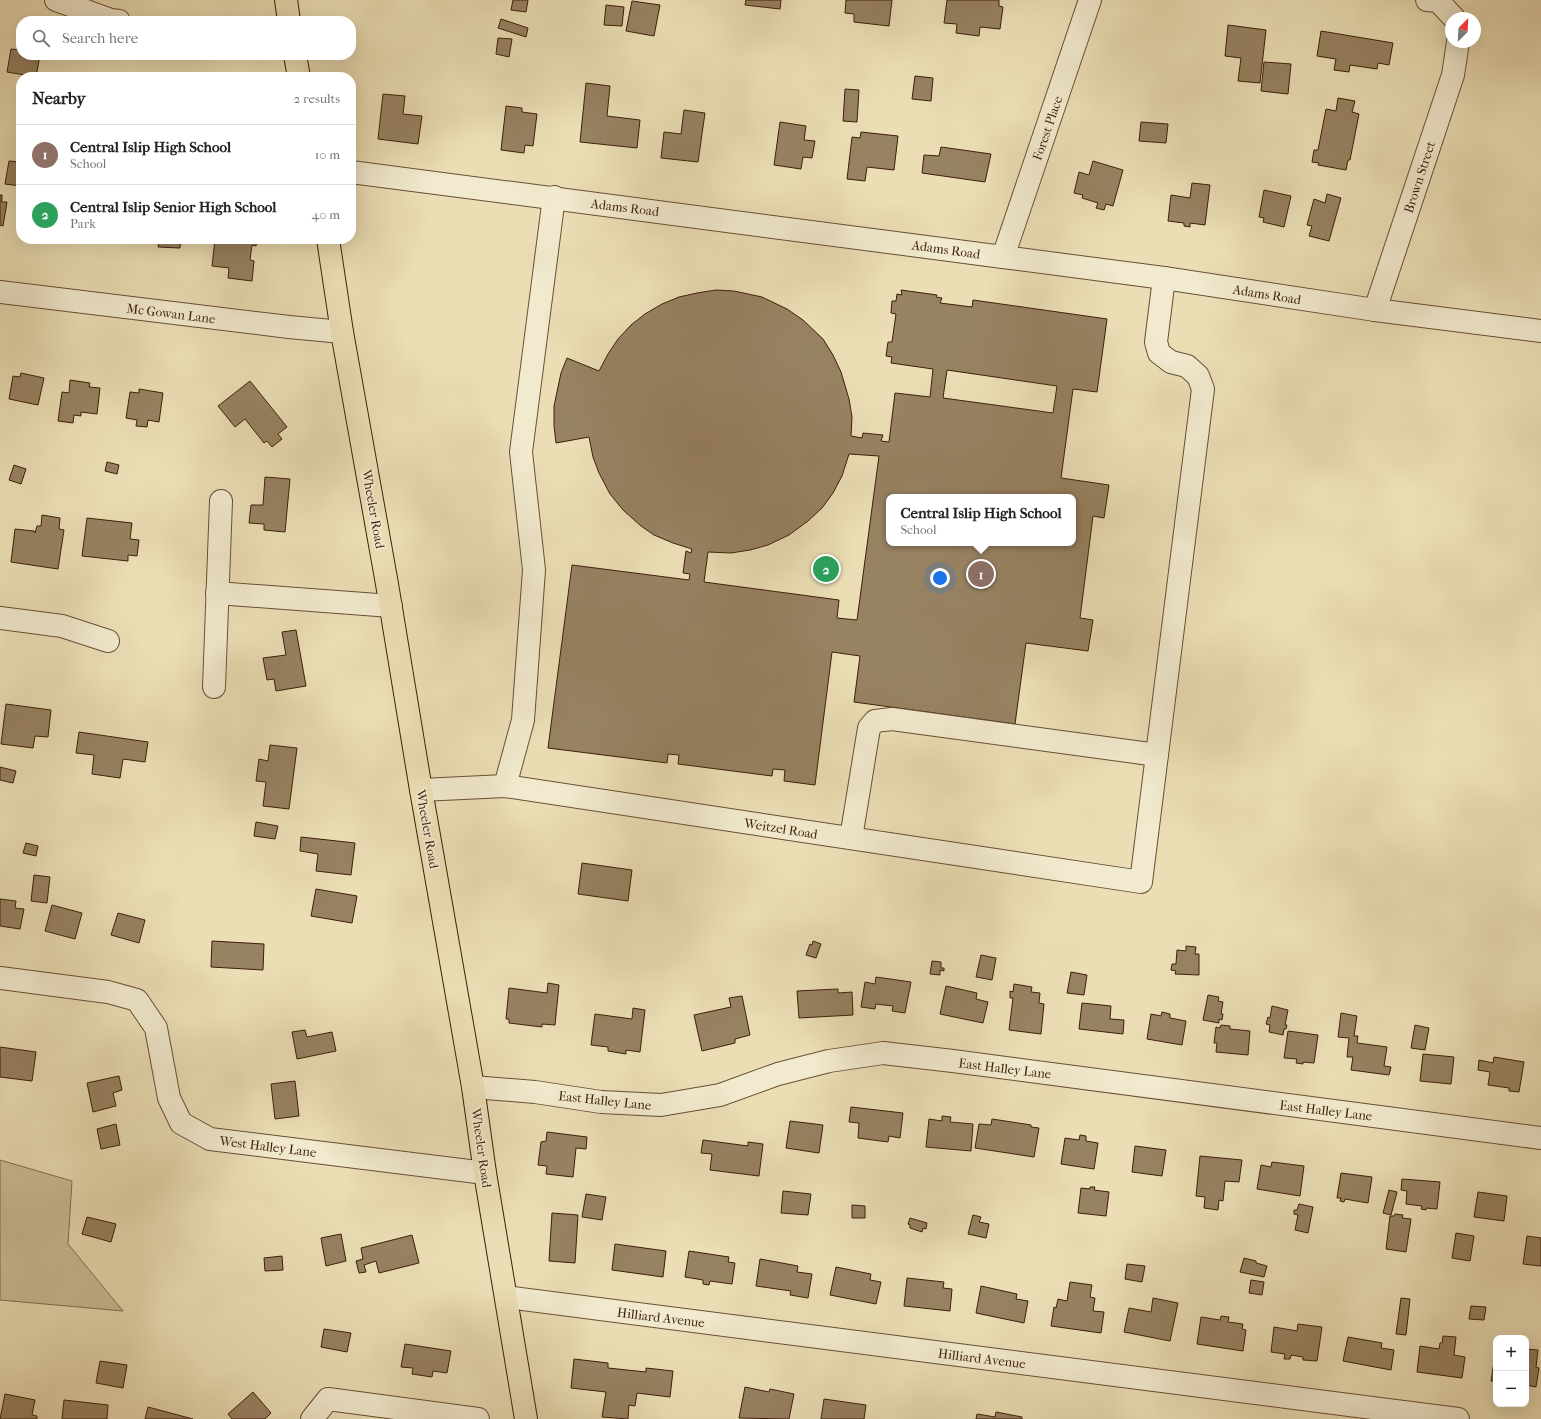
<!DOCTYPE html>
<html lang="en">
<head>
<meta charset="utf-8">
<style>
	body { margin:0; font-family:"IM FELL French Canon",serif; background:#f6f6f6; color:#222 }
	.controls { position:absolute; right:12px; bottom:12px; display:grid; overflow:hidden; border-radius:8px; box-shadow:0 4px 16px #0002 }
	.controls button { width:36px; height:36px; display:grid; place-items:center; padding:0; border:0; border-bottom:1px solid #e0e0e0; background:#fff; color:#222; font:20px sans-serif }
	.compass { position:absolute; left:1445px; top:12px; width:36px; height:36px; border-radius:50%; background:#fff; box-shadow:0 4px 16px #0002; rotate:24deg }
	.you { position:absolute; left:940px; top:578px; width:14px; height:14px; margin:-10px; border:3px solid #fff; border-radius:50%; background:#1a73e8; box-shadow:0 0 0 6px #1a73e833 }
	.badge { display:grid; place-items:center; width:26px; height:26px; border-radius:50%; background:#8f2418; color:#fff; font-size:13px; font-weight:700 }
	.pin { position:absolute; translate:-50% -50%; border:2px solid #fff; box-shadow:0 1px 4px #0006 }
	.popup { position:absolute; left:886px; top:494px; width:190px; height:52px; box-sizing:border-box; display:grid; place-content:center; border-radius:8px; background:#fff; filter:drop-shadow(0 1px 3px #0005); font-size:13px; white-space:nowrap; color:#767676 }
	.popup b { font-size:15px; color:#222 }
	.popup::after { content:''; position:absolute; left:50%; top:100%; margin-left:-8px; border:8px solid transparent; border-top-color:#fff }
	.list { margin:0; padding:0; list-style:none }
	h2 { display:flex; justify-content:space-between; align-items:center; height:52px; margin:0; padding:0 16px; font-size:17px }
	h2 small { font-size:13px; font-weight:400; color:#767676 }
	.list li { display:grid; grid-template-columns:26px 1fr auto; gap:12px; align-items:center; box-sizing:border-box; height:60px; padding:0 16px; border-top:1px solid #e0e0e0 }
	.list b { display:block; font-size:15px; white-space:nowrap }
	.list p { margin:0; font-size:13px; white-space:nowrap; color:#767676 }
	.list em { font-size:13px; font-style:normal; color:#767676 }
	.icon { flex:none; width:22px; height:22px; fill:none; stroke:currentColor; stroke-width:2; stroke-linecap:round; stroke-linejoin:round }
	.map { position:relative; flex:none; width:1541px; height:1419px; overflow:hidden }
	.search { position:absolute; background:#fff; box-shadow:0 4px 16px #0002; left:16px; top:16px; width:340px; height:44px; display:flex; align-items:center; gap:10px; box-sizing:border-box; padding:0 14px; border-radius:16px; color:#767676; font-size:15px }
	.panel { position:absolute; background:#fff; box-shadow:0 4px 16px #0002; left:16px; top:72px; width:340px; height:172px; border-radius:16px }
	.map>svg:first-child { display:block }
	.green { fill:#cdbd98; stroke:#846e50 }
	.building { fill:#978262; stroke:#3c1e09; fill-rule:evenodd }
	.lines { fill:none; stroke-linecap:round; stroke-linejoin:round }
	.minor-casing { stroke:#684e34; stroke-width:24 }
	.major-casing { stroke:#3c1e09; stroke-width:24 }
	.minor { stroke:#f2eacf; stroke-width:22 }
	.major { stroke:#ebdeb5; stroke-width:22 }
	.labels { text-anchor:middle; stroke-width:3.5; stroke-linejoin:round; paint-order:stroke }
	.street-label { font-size:13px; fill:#3c1e09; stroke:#f2eacf }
</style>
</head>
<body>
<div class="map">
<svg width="1541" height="1419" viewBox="0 0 1541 1419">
	<rect width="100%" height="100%" fill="#ebdeb5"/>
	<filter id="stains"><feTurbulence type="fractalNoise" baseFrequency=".005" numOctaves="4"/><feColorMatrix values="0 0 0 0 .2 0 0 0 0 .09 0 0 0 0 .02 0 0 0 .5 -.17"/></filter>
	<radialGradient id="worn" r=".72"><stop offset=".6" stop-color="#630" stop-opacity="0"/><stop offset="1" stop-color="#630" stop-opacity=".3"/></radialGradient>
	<!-- green -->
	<polygon class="green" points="0,1160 72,1181 68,1244 123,1311 0,1300"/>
	<!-- building -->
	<g class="building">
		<polygon points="513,0 528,0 526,12 511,10"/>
		<polygon points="746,0 781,0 780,9 745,5"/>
		<polygon points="846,0 892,0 889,26 854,22 854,14 845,13"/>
		<polygon points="947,0 999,0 999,6 1003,7 1000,29 980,27 979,36 956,33 957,24 944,23"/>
		<polygon points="632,1 660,5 654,36 626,31"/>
		<polygon points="606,5 624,7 622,26 604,25"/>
		<polygon points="501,19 528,28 526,37 498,28"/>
		<polygon points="1228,25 1266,30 1260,83 1238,81 1241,58 1225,56"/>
		<polygon points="1321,31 1393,43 1389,65 1378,63 1377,69 1350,65 1349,72 1334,70 1336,59 1317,56"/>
		<polygon points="498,38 512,39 509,57 496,54"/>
		<polygon points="11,49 21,50 21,55 40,55 36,77 7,72"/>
		<polygon points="1264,62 1291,64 1288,94 1261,91"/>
		<polygon points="915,76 933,78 931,101 912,99"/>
		<polygon points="586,83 610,86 607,116 640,120 637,148 580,142"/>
		<polygon points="845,89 859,90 857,122 843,121"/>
		<polygon points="383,94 405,96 403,114 422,116 418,144 378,139"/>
		<polygon points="1338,98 1355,101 1352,112 1359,114 1350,160 1348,160 1346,170 1318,165 1319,163 1312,162 1314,150 1318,150 1326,109 1336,111"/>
		<polygon points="506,106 522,108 522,112 537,114 533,146 525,145 524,153 501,150"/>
		<polygon points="684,110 705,113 698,162 661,158 664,132 681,134"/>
		<polygon points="780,122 806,126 804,140 815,141 812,158 803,157 801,169 774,165"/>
		<polygon points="1141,122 1168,124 1166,143 1139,141"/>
		<polygon points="861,132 898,136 894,170 867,167 865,181 847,179 852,137 860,138"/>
		<polygon points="941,147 991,154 985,182 922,173 924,155 939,156"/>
		<polygon points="9,161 21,162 21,186 5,184"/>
		<polygon points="1093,161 1123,170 1113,206 1106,204 1104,210 1096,208 1098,203 1082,198 1083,195 1074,193 1079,172 1089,175"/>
		<polygon points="1192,183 1210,185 1205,225 1190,223 1190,227 1184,226 1184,223 1168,221 1171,195 1190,198"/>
		<polygon points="1264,190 1291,196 1284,227 1263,222 1264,218 1259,217"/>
		<polygon points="1327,194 1341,198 1329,241 1309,236 1312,226 1307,225 1314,199 1325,203"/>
		<polygon points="0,195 2,195 2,202 7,202 3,226 0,225"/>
		<polygon points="152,239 181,239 180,248 158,247 159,242 151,241"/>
		<polygon points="215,239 257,239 256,246 252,245 250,260 254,261 252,281 228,278 229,268 212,266"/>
		<path d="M716,290L734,291L762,297L787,309L803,320L823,339L833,355L841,372L849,399L852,417L851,436L862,438L863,433L883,435L881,441L889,442L895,393L930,397L933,369L891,363L892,357L886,356L888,342H892L896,314L891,313L892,301H896L897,294L902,295L901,290L937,295L936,297L942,298L940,303L972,307L973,300L1107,319L1097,392L1073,389L1061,478L1109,485L1104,518L1093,516L1080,618L1093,620L1088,651L1026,643L1015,724L854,702L860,656L832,652L815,785L784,781L785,770L773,769L772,776L678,764L679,755L668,754L667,763L548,748L572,565L689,580L690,574L683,573L686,551L691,553L692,549L673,543L654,535L641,526L623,510L610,494L599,473L593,457L589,437L556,443L554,426V406L561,373L567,358L599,371L608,354L618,339L631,325L645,314L662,304L679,297L697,293ZM947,370L1057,386L1053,413L943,398ZM849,454L879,456L857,620L837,618L839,600L704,582L708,552L731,553L750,550L768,545L789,535L808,521L822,508L833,493L842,476ZM889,497H1073V543H889Z"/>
		<polygon points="21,373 44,378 38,405 9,399 13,376 20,377"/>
		<polygon points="70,380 90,383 89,387 100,388 97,414 81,412 81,416 74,415 73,423 58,421 62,392 69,393"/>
		<polygon points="250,381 287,427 278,434 282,439 272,447 267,441 264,443 245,419 235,427 218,406"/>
		<polygon points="139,389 163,393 159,422 148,420 147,427 136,426 137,420 126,418 130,392 139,393"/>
		<polygon points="107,462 119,465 117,474 105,471"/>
		<polygon points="14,465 26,469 21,484 9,480"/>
		<polygon points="265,477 290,479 285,532 264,530 264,524 249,523 251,505 263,505"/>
		<polygon points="42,515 60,518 59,529 64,530 58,569 11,562 15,529 34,531 35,533 37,526 41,526"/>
		<polygon points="87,518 132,523 130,539 139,540 137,556 128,555 128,561 82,556"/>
		<polygon points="296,630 306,686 276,691 274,679 267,680 263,658 286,655 282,632"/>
		<polygon points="6,704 51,710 48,737 35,736 33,748 1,744"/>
		<polygon points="79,732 148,742 145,762 123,759 120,778 92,774 94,755 76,753"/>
		<polygon points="270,745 297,748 289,809 263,806 266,782 256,781 259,759 268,761"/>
		<polygon points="0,767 16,771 13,783 0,780"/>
		<polygon points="256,822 278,826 275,839 254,836"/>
		<polygon points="301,837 355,843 351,875 316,871 318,854 300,851"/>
		<polygon points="26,843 38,846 36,856 23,853"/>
		<polygon points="582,863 632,870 628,901 578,894"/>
		<polygon points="34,875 50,877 47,903 31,901"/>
		<polygon points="316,889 357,896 352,923 311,916"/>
		<polygon points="0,899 16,901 15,908 24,909 20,929 0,926"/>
		<polygon points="52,905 82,913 75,939 45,931"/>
		<polygon points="118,913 145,920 139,943 111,935"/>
		<polygon points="212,941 264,944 263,970 211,967"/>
		<polygon points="813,941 821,944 816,958 806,955 810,944 812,945"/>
		<polygon points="1186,946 1196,947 1195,954 1199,954 1199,975 1175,974 1176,971 1171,970 1172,964 1176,964 1177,950 1186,951"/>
		<polygon points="981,955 996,958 992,980 976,977"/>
		<polygon points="932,961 941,962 941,968 944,968 944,971 940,970 940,975 930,974"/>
		<polygon points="1071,972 1087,975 1084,995 1067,993"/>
		<polygon points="876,977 911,982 905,1013 892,1011 893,1006 876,1004 875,1009 861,1007 865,982 875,984"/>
		<polygon points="548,983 559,985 555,1025 542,1024 542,1027 509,1023 509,1019 506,1019 509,988 547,993"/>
		<polygon points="1014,984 1032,987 1031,992 1040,993 1039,1003 1044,1004 1041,1034 1009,1030 1013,998 1010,998 1010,991 1013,992"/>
		<polygon points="946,986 977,993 976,999 988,1002 983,1023 940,1014"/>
		<polygon points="838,989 838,993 852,992 853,1015 799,1018 797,991"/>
		<polygon points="1208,995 1219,997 1218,1001 1223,1002 1221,1014 1223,1014 1222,1020 1219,1019 1219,1023 1203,1020"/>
		<polygon points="742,996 750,1035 735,1039 735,1043 702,1051 694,1015 731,1007 729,998"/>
		<polygon points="1082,1003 1111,1006 1110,1019 1124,1020 1123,1034 1079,1029"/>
		<polygon points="1272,1006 1288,1010 1285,1025 1287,1025 1286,1029 1284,1029 1283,1035 1269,1032 1270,1025 1266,1024 1268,1017 1270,1018"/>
		<polygon points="633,1008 645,1010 640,1052 626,1050 626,1054 608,1051 608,1047 591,1045 595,1014 632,1019"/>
		<polygon points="1162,1012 1170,1014 1170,1018 1186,1021 1182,1045 1147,1039 1151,1014 1161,1016"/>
		<polygon points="1341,1013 1357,1016 1354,1036 1358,1036 1357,1043 1387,1047 1384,1066 1391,1067 1389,1075 1351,1070 1353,1057 1347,1057 1349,1038 1338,1037"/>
		<polygon points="1221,1025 1230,1026 1230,1029 1250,1031 1248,1055 1216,1052 1217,1043 1214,1043 1216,1027 1220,1028"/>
		<polygon points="1415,1025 1429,1028 1425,1050 1411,1048"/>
		<polygon points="305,1030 307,1037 332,1032 336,1051 297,1059 292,1032"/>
		<polygon points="1288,1031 1318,1035 1314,1063 1303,1062 1303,1064 1296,1063 1297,1059 1284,1058"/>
		<polygon points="0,1047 36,1052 32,1081 0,1077"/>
		<polygon points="1423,1054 1454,1057 1451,1084 1420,1081"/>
		<polygon points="1494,1057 1524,1062 1519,1092 1509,1091 1509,1088 1488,1085 1490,1072 1478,1070 1479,1060 1493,1063"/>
		<polygon points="119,1076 122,1090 113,1093 116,1106 93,1112 87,1083"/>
		<polygon points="295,1081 299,1116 275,1119 271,1084"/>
		<polygon points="851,1107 903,1113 900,1138 889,1136 888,1142 858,1138 859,1123 849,1122"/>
		<polygon points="942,1116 951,1117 950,1122 973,1124 971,1151 926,1147 929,1119 942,1121"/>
		<polygon points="992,1119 1031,1125 1031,1127 1039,1128 1034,1157 975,1148 979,1124 991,1125"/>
		<polygon points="790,1121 823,1125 819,1153 786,1148"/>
		<polygon points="116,1124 120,1145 101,1149 97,1129"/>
		<polygon points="547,1132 587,1137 586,1149 576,1148 573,1177 546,1174 547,1166 538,1165 541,1142 546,1141"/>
		<polygon points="1080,1135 1086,1136 1086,1141 1098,1143 1094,1169 1061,1164 1065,1138 1079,1140"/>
		<polygon points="703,1140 748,1146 748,1142 763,1144 759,1176 710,1170 712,1154 701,1153"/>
		<polygon points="1135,1146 1166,1150 1162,1176 1132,1172"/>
		<polygon points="1200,1156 1242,1160 1239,1182 1225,1181 1223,1201 1219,1200 1218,1210 1204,1208 1205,1197 1196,1196"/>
		<polygon points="1272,1162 1304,1166 1300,1196 1257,1189 1261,1165 1271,1167"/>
		<polygon points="1341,1173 1372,1177 1368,1203 1345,1199 1344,1202 1340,1201 1341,1198 1337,1198"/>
		<polygon points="1402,1179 1440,1182 1437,1209 1426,1208 1426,1210 1421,1209 1422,1206 1406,1204 1407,1191 1401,1190"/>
		<polygon points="1090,1187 1095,1187 1094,1190 1109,1192 1106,1216 1078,1213 1081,1188 1090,1189"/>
		<polygon points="1389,1190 1397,1192 1391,1215 1383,1213"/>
		<polygon points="783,1191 811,1194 808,1215 781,1213"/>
		<polygon points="1478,1192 1507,1196 1504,1221 1474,1217"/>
		<polygon points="586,1194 606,1197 602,1220 582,1217"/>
		<polygon points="1299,1204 1313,1207 1308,1233 1295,1230 1298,1215 1294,1214 1294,1210 1297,1210"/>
		<polygon points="852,1205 865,1206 865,1218 852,1218"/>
		<polygon points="552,1213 578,1215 575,1263 549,1261"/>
		<polygon points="1395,1214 1403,1215 1402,1218 1411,1219 1406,1252 1386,1249 1390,1216 1394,1216"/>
		<polygon points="973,1215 981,1217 979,1222 989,1224 986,1238 968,1234"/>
		<polygon points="87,1217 116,1224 111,1242 82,1234"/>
		<polygon points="910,1218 927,1223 926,1229 923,1228 922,1232 910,1228 910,1225 908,1224"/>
		<polygon points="1456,1233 1474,1236 1470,1261 1452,1258"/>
		<polygon points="341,1234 346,1261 326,1266 321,1238"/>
		<polygon points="412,1235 419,1263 379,1273 376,1261 364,1265 366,1272 359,1273 356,1261 363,1259 361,1248"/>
		<polygon points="1527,1236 1541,1238 1541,1266 1523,1264"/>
		<polygon points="615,1244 666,1251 663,1277 612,1270"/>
		<polygon points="689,1251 729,1257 728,1262 735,1263 732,1284 710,1281 709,1285 703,1284 703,1280 685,1277"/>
		<polygon points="282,1256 283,1270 265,1271 264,1258"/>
		<polygon points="1244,1258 1256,1261 1256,1263 1267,1266 1264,1277 1240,1272"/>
		<polygon points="760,1259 798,1266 797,1272 812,1274 808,1298 790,1295 791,1291 756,1286"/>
		<polygon points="1127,1264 1145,1266 1142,1282 1125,1279"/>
		<polygon points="836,1267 871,1274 870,1280 881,1282 876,1304 830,1295"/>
		<polygon points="907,1278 944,1282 943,1288 952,1289 950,1311 904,1306"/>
		<polygon points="1251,1280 1264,1282 1262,1295 1249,1293"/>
		<polygon points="1070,1282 1092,1285 1090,1297 1095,1298 1093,1311 1104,1312 1101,1333 1051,1326 1054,1307 1056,1308 1058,1299 1067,1301"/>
		<polygon points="981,1286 1017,1294 1016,1299 1028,1301 1024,1323 976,1313"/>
		<polygon points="1153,1298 1178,1303 1170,1341 1124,1332 1129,1308 1151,1312"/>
		<polygon points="1401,1298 1410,1299 1406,1335 1396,1334"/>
		<polygon points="1471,1306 1486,1307 1484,1320 1469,1319"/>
		<polygon points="1221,1316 1229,1317 1228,1322 1243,1324 1242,1329 1246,1330 1243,1351 1197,1344 1201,1317 1220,1320"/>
		<polygon points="1298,1324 1322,1327 1317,1361 1303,1360 1303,1357 1291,1355 1290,1359 1284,1359 1285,1354 1271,1352 1274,1327 1297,1331"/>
		<polygon points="324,1329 351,1333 347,1352 321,1347"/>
		<polygon points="1443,1336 1456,1337 1454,1355 1465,1357 1462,1378 1417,1372 1420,1346 1439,1349 1440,1343 1442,1343"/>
		<polygon points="1348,1337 1382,1343 1381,1348 1394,1350 1391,1370 1343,1361"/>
		<polygon points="405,1344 451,1351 447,1373 433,1371 432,1377 412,1374 413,1368 401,1367"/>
		<polygon points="1526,1349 1538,1350 1536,1367 1539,1368 1536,1387 1526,1385"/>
		<polygon points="1495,1355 1496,1356 1496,1381 1491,1381"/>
		<polygon points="574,1359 608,1363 608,1368 646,1372 646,1368 673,1371 670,1397 637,1393 635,1406 629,1405 628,1419 602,1417 606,1392 571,1388"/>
		<polygon points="100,1361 127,1365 123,1388 96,1383"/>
		<polygon points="745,1387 769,1392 770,1389 794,1394 789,1419 739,1418"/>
		<polygon points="253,1392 271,1413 265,1419 232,1419 228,1414"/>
		<polygon points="5,1394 35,1400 32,1415 37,1416 37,1419 0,1419"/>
		<polygon points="824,1399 866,1405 864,1419 821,1419"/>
		<polygon points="64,1400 108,1405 107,1419 62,1419"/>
		<polygon points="148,1407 193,1419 145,1419"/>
		<polygon points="996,1412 1022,1417 1022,1419 976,1419 977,1414 995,1417"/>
	</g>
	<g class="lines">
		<!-- minor casing -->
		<g class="minor-casing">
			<g id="minor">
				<polyline points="56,0 111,20 119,21"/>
				<polyline points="1427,0 1438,1 1454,18"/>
				<polyline points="351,172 1003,257 1164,278 1375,310 1541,331"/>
				<polyline points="1003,257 1090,0"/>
				<polyline points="0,292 289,327 342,332"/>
				<polyline points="1375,310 1453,75 1458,42"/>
				<polyline points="217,593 391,606"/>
				<polyline points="0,618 62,626 108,641"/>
				<polyline points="214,687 221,501"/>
				<polyline points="505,786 523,720 534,570 521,452 554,197"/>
				<polyline points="421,790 505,786 1141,882 1203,389 1198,376 1187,366 1171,362 1159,353 1156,342 1164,278"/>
				<polyline points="851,838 869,728 875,721 892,719 1157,755"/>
				<polyline points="0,978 108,992 137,1000 156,1028 169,1098 181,1123 210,1139 485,1173"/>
				<polyline points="473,1087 535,1092 601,1102 661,1105 720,1095 778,1074 829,1061 883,1053 953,1061 1541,1138"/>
				<polyline points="506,1297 1458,1419"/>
				<polyline points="312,1419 328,1399 478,1419"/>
			</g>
		</g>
		<!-- major casing -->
		<g class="major-casing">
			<g id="major">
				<polyline points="286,0 289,21"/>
				<polyline points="295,55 299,77"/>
				<polyline points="328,239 342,332 387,584 421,790 473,1087 485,1173 526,1419"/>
			</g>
		</g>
		<!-- minor -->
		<use href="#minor" class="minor"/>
		<!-- major -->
		<use href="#major" class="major"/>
	</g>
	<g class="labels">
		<!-- street labels -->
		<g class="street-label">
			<text transform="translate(1047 128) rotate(-71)" y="5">Forest Place</text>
			<text transform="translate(1419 177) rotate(-72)" y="5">Brown Street</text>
			<text transform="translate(625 207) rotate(7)" y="5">Adams Road</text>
			<text transform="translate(946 249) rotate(8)" y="5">Adams Road</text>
			<text transform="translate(1267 294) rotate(9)" y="5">Adams Road</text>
			<text transform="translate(171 313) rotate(7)" y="5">Mc Gowan Lane</text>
			<text transform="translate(374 509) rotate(80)" y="5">Wheeler Road</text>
			<text transform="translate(781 828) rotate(9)" y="5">Weitzel Road</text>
			<text transform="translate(428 829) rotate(80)" y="5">Wheeler Road</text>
			<text transform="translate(1005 1068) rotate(7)" y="5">East Halley Lane</text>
			<text transform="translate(605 1100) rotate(6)" y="5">East Halley Lane</text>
			<text transform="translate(1326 1110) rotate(7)" y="5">East Halley Lane</text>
			<text transform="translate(268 1146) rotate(7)" y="5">West Halley Lane</text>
			<text transform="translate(482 1148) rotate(82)" y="5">Wheeler Road</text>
			<text transform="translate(661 1317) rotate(7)" y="5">Hilliard Avenue</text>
			<text transform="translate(982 1358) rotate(7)" y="5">Hilliard Avenue</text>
		</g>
	</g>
	<rect width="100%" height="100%" filter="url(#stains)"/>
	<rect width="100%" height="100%" fill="url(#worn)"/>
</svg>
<div class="controls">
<button>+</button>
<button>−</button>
</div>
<svg class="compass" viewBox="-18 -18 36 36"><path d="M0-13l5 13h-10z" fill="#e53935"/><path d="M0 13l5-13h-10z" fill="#767676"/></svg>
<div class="you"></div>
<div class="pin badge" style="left:981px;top:574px;background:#8d6e63">1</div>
<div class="popup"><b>Central Islip High School</b>School</div>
<div class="pin badge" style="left:826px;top:569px;background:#2e9e5b">2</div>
<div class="search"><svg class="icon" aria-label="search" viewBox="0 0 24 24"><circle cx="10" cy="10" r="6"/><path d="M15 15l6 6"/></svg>Search here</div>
<section class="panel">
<h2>Nearby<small>2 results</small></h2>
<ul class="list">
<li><span class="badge" style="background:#8d6e63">1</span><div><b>Central Islip High School</b><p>School</p></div><em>10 m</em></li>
<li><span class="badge" style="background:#2e9e5b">2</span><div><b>Central Islip Senior High School</b><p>Park</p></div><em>40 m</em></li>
</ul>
</section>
</div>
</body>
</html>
